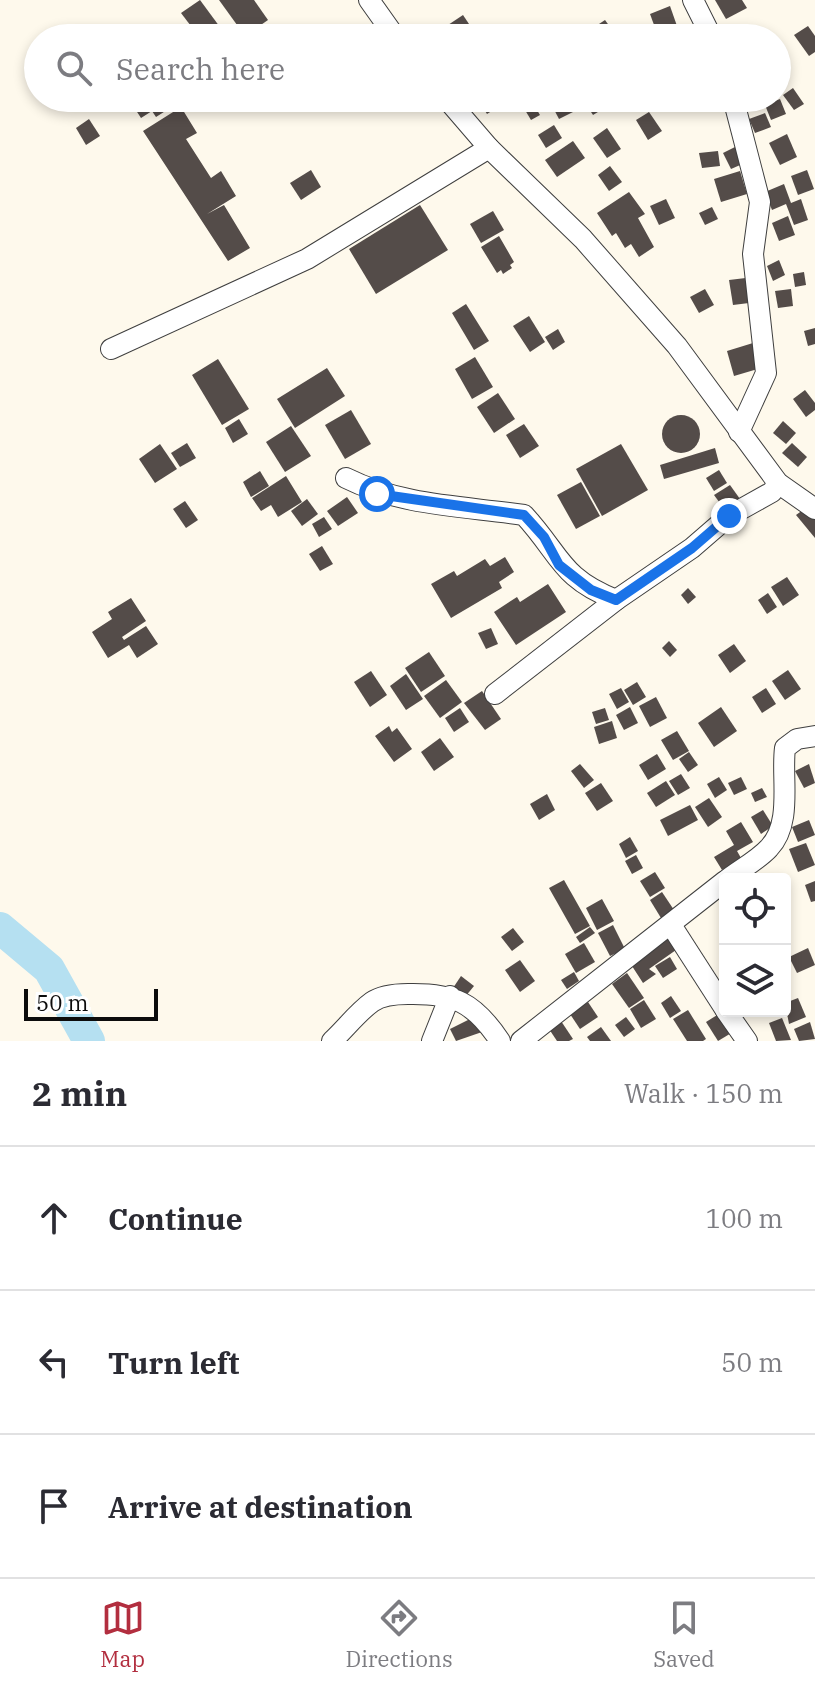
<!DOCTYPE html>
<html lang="en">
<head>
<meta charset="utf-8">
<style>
	body { margin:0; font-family:"IBM Plex Serif",serif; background:#f7f7f7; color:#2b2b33 }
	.controls { position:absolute; right:24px; bottom:24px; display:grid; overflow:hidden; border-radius:8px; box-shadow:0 4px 12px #0003 }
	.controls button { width:72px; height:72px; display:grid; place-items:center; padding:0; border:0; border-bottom:2px solid #e1e1e2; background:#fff; color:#2b2b33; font:40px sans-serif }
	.scale { position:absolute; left:24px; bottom:20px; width:134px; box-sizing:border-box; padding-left:8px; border:4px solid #0c0c0c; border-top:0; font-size:22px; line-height:28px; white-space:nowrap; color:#0c0c0c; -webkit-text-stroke:6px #fff; paint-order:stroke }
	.stop { position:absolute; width:24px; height:24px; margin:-18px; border:6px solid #1a73e8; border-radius:50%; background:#fff }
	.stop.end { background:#1a73e8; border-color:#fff; box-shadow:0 2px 8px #0008 }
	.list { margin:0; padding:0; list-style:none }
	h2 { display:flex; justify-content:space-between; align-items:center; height:104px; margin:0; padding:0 32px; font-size:34px }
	h2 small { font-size:26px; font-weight:400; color:#7c7c81 }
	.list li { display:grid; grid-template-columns:52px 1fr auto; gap:24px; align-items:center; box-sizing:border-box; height:144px; padding:0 32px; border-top:2px solid #e1e1e2 }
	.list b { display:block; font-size:30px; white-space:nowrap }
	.list em { font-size:26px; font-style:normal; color:#7c7c81 }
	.icon { flex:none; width:44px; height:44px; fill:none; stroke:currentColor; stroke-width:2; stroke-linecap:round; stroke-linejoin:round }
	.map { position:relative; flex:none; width:815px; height:1041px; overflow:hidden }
	.search { position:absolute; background:#fff; box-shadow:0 4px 12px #0003; left:24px; right:24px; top:24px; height:88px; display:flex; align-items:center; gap:20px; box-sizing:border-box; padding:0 28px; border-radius:44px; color:#7c7c81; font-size:30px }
	.sheet { height:536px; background:#fff }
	nav { display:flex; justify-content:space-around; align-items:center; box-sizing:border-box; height:112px; border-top:2px solid #e1e1e2; background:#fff; font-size:22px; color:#7c7c81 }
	nav a { display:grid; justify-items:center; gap:4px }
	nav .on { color:#b22e3f }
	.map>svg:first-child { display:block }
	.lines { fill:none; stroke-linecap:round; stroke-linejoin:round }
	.river { stroke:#b5e0f1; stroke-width:32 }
	.building { fill:#544c49 }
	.minor-casing { stroke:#3f3f3f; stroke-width:22 }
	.minor { stroke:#fff; stroke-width:20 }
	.route { stroke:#1a73e8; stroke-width:10 }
</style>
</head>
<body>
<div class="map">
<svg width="815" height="1041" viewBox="0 0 815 1041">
	<rect width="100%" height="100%" fill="#fef9ec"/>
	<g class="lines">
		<!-- river -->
		<polyline class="river" points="0,928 49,969 89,1041"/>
	</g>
	<!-- building -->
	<g class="building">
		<polygon points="200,0 228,38 200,38 181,13"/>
		<polygon points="219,0 254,0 268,20 245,36"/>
		<polygon points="715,0 742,0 747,8 726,19"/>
		<polygon points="670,6 677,26 657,33 650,14"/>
		<polygon points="463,15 475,33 457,38 448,25"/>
		<polygon points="605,20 618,38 600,38 593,28"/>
		<polygon points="808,26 815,36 815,52 809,56 794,35"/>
		<polygon points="755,28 760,38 743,38 741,35"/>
		<polygon points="793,88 804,104 794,110 783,95"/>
		<polygon points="128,98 160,98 167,110 156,117 152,111 141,118"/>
		<polygon points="484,98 512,98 487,114 479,101"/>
		<polygon points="548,98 576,98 581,108 559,119"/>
		<polygon points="582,98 621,98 593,115"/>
		<polygon points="780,99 786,114 771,120 765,105"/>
		<polygon points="534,105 540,115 531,120 525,110"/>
		<polygon points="181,107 197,133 186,139 211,178 221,171 236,196 207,214 224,205 250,248 228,261 143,131"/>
		<polygon points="649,112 662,131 648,140 636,120"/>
		<polygon points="765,113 771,127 755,133 749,119"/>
		<polygon points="89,119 100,136 86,145 76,128"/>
		<polygon points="554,125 562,138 546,148 538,135"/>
		<polygon points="607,128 621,149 607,158 593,138"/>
		<polygon points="787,134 797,157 780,165 769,143"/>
		<polygon points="573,141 585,158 557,177 545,160"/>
		<polygon points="739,145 747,162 731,169 723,153"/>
		<polygon points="718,151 720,166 702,168 699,153"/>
		<polygon points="610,166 622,182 609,191 598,175"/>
		<polygon points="311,170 321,187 301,200 290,183"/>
		<polygon points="807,170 814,189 798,195 791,176"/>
		<polygon points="740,171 747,194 721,202 714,179"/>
		<polygon points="784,184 791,203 801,199 808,220 794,225 786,204 772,210 765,192"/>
		<polygon points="629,192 645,214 638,218 654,247 639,257 631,244 625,248 616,233 612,236 597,213"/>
		<polygon points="666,199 675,218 659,225 650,206"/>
		<polygon points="420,205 448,250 376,294 349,249"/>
		<polygon points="712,207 718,219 705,225 699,213"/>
		<polygon points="493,211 504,230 481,243 470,224"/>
		<polygon points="788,216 795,235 779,241 772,223"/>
		<polygon points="499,236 514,262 510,265 512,268 503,274 501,270 497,273 481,247"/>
		<polygon points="779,260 785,275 773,281 767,266"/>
		<polygon points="804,272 806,285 795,287 793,274"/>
		<polygon points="754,277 757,302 733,305 729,280"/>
		<polygon points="705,289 714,305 699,313 690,297"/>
		<polygon points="791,289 793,306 778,308 775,291"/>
		<polygon points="466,304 489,341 474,350 452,313"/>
		<polygon points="529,316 545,342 530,352 513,326"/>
		<polygon points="815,328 815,344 808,346 804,331"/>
		<polygon points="558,329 565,342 553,350 545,337"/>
		<polygon points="753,343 761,368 734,376 727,351"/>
		<polygon points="475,357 493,387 472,399 455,369"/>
		<polygon points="218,359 249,409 222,425 192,375"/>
		<polygon points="327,368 345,396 295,428 277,399"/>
		<polygon points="805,390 815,403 815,410 806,417 793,399"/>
		<polygon points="498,393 515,419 494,433 477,407"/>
		<polygon points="351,410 371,444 345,459 325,425"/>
		<circle cx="681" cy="434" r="19"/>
		<polygon points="239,419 248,434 233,443 225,428"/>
		<polygon points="783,421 796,433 786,444 773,433"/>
		<polygon points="524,424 539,446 520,458 506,435"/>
		<polygon points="291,426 311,456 285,472 266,442"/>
		<polygon points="187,443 196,458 180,467 171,453"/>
		<polygon points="792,443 807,457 798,467 782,453"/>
		<polygon points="160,444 177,469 155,483 139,459"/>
		<polygon points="621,444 648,490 602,516 576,469"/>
		<polygon points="715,448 719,463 664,479 660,465"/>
		<polygon points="719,470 727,483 714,491 706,478"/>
		<polygon points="260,471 269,486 251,497 243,482"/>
		<polygon points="286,476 302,502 278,517 271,505 261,511 252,498"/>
		<polygon points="581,482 600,516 576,529 557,495"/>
		<polygon points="730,485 740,499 725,510 714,495"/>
		<polygon points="347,497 358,513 338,526 327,511"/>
		<polygon points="307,499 318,514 302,526 291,511"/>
		<polygon points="185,501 198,520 186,528 173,509"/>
		<polygon points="807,507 815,516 815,538 796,515"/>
		<polygon points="324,517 332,529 319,537 312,524"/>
		<polygon points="322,546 333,564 320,571 309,554"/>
		<polygon points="505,557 514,572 499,582 502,588 451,618 431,584 454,571 457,576 485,559 490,566"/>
		<polygon points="787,577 799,595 783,606 771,587"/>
		<polygon points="548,584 566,612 516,645 494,612 517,597 520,602"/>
		<polygon points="688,588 696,597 688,604 681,595"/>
		<polygon points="768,593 777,607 767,614 758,600"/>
		<polygon points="131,598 146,621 122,637 124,640 146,626 158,644 137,658 129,645 108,658 92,632 112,619 108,612"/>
		<polygon points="491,628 498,644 486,649 478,633"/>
		<polygon points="669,641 677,650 670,657 662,648"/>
		<polygon points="734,644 746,661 730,673 718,655"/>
		<polygon points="429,652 445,676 421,692 405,668"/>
		<polygon points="788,670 801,689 785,700 772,681"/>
		<polygon points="371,671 387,695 370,707 354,682"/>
		<polygon points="406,674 423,699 406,710 390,686"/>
		<polygon points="446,680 462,702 440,718 424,696"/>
		<polygon points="637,682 646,697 633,705 624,690"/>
		<polygon points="621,688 629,702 617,709 609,694"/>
		<polygon points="766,688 776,704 762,713 752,697"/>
		<polygon points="482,691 501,719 485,730 464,703"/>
		<polygon points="656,697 667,718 650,727 639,706"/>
		<polygon points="630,707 638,723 624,730 616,715"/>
		<polygon points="721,707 737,731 714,747 698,723"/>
		<polygon points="460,708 469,722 454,732 445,718"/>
		<polygon points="605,708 609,720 596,724 592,712"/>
		<polygon points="612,721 617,738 599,744 594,727"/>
		<polygon points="389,726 392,732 397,728 412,749 394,762 375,736"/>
		<polygon points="677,731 689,751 673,760 661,740"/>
		<polygon points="440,738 454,757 434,771 421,752"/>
		<polygon points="689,752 698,765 688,772 679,759"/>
		<polygon points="657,754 666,769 648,780 639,765"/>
		<polygon points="580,764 594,780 584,788 571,771"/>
		<polygon points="809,764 815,783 804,788 795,771"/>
		<polygon points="681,774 690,788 678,795 669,781"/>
		<polygon points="719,777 727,790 715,798 707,784"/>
		<polygon points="741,777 747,789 734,795 728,783"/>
		<polygon points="666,781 675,795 656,807 647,793"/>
		<polygon points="601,783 613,801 597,811 585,793"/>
		<polygon points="762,788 767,797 755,802 751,793"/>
		<polygon points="547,794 555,810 539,820 530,804"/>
		<polygon points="709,798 722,817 708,827 695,807"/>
		<polygon points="690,805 698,820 668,836 660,820"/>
		<polygon points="763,810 773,826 761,834 751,817"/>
		<polygon points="809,820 815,835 798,842 792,827"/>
		<polygon points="741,822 753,842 737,851 741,858 722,870 714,857 734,845 726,831"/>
		<polygon points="630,837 638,851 626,858 619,844"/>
		<polygon points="806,843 815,865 798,872 789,849"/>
		<polygon points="636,855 643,868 632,874 625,861"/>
		<polygon points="655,872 665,888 650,897 640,881"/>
		<polygon points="564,880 590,926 575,934 549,888"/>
		<polygon points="815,881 815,901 811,902 805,885"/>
		<polygon points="662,892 674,910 661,918 650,900"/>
		<polygon points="602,899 614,921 597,930 594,924 597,922 594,924 586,908"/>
		<polygon points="613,925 625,949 610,956 598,933"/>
		<polygon points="590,927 595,933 580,943 576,937"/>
		<polygon points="513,928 524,942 512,951 501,937"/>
		<polygon points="668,938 676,950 649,969 656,974 643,983 632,966"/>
		<polygon points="584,943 595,962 576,973 565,954"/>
		<polygon points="808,948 815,965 797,973 789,957"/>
		<polygon points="670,957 677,969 663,978 655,966"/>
		<polygon points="520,960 535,981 520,992 505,970"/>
		<polygon points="574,972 579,981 567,989 561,980"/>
		<polygon points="627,973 644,998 629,1008 612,984"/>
		<polygon points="461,976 474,986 465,997 453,988"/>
		<polygon points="671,996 681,1011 670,1018 661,1003"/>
		<polygon points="798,998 806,1017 789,1024 785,1003"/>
		<polygon points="644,1000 656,1019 641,1028 630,1009"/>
		<polygon points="588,1002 598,1017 580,1029 570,1014"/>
		<polygon points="688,1010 706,1039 703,1041 687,1041 673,1019"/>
		<polygon points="722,1012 733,1032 718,1041 706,1022"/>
		<polygon points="474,1017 482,1032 456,1041 450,1029"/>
		<polygon points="626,1017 635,1029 624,1037 615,1025"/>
		<polygon points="559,1018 573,1039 569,1041 557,1041 547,1026"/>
		<polygon points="782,1018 791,1040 776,1041 769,1023"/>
		<polygon points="810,1022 815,1039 799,1041 794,1029"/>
		<polygon points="601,1027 611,1041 590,1041 587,1037"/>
	</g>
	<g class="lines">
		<!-- minor casing -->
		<g class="minor-casing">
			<g id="minor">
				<polyline points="369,0 396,38"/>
				<polyline points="693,0 712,38"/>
				<polyline points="446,98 489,148 583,239 677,346 778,483 815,509"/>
				<polyline points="733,98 760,202 753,254 766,373 739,432"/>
				<polyline points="111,349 307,259 489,148"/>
				<path d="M346,478C402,506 463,506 524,515C561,555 560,578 616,600"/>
				<polyline points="495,694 616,600 692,548 729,516 772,492 778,483"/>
				<path d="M728,879C741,869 758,860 769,848C793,823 781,778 785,748L797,739L815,736"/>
				<polyline points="671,925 725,1009"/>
				<polyline points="726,1011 747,1041"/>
				<path d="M332,1041C345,1029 358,1012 372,1002C382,995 396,994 408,994C454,993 474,1002 500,1041"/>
				<polyline points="432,1041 450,996"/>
				<polyline points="521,1041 725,881"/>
			</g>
		</g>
		<!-- minor -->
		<use href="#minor" class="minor"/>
	</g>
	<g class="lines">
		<!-- route -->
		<polyline class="route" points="377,494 524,515 544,537 559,565 591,590 616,600 692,548 729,516"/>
	</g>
</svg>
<div class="controls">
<button><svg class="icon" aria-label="locate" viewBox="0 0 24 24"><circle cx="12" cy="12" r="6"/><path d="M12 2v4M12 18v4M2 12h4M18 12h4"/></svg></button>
<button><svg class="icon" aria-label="layers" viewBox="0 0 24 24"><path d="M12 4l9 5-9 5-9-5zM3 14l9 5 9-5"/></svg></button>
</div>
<div class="scale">50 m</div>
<div class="stop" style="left:377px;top:494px"></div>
<div class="stop end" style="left:729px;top:516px"></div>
<div class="search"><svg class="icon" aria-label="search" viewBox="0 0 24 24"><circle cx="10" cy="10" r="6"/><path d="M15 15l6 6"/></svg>Search here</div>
</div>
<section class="sheet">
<h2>2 min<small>Walk · 150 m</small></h2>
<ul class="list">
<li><svg class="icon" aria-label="ahead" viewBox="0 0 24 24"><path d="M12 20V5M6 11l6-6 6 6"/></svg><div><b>Continue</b></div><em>100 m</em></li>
<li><svg class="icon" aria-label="left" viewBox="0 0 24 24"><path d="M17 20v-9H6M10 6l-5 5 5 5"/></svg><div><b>Turn left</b></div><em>50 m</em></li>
<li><svg class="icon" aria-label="arrive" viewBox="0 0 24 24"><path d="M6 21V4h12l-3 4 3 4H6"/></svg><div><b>Arrive at destination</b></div></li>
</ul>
</section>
<nav>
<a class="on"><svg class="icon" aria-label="map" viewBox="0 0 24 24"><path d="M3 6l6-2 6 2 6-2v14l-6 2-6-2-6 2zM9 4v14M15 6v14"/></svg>Map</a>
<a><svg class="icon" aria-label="directions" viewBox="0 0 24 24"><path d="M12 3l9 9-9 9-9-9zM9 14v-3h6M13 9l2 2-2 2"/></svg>Directions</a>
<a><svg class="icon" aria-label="saved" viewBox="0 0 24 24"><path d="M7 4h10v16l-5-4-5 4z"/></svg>Saved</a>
</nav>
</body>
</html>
